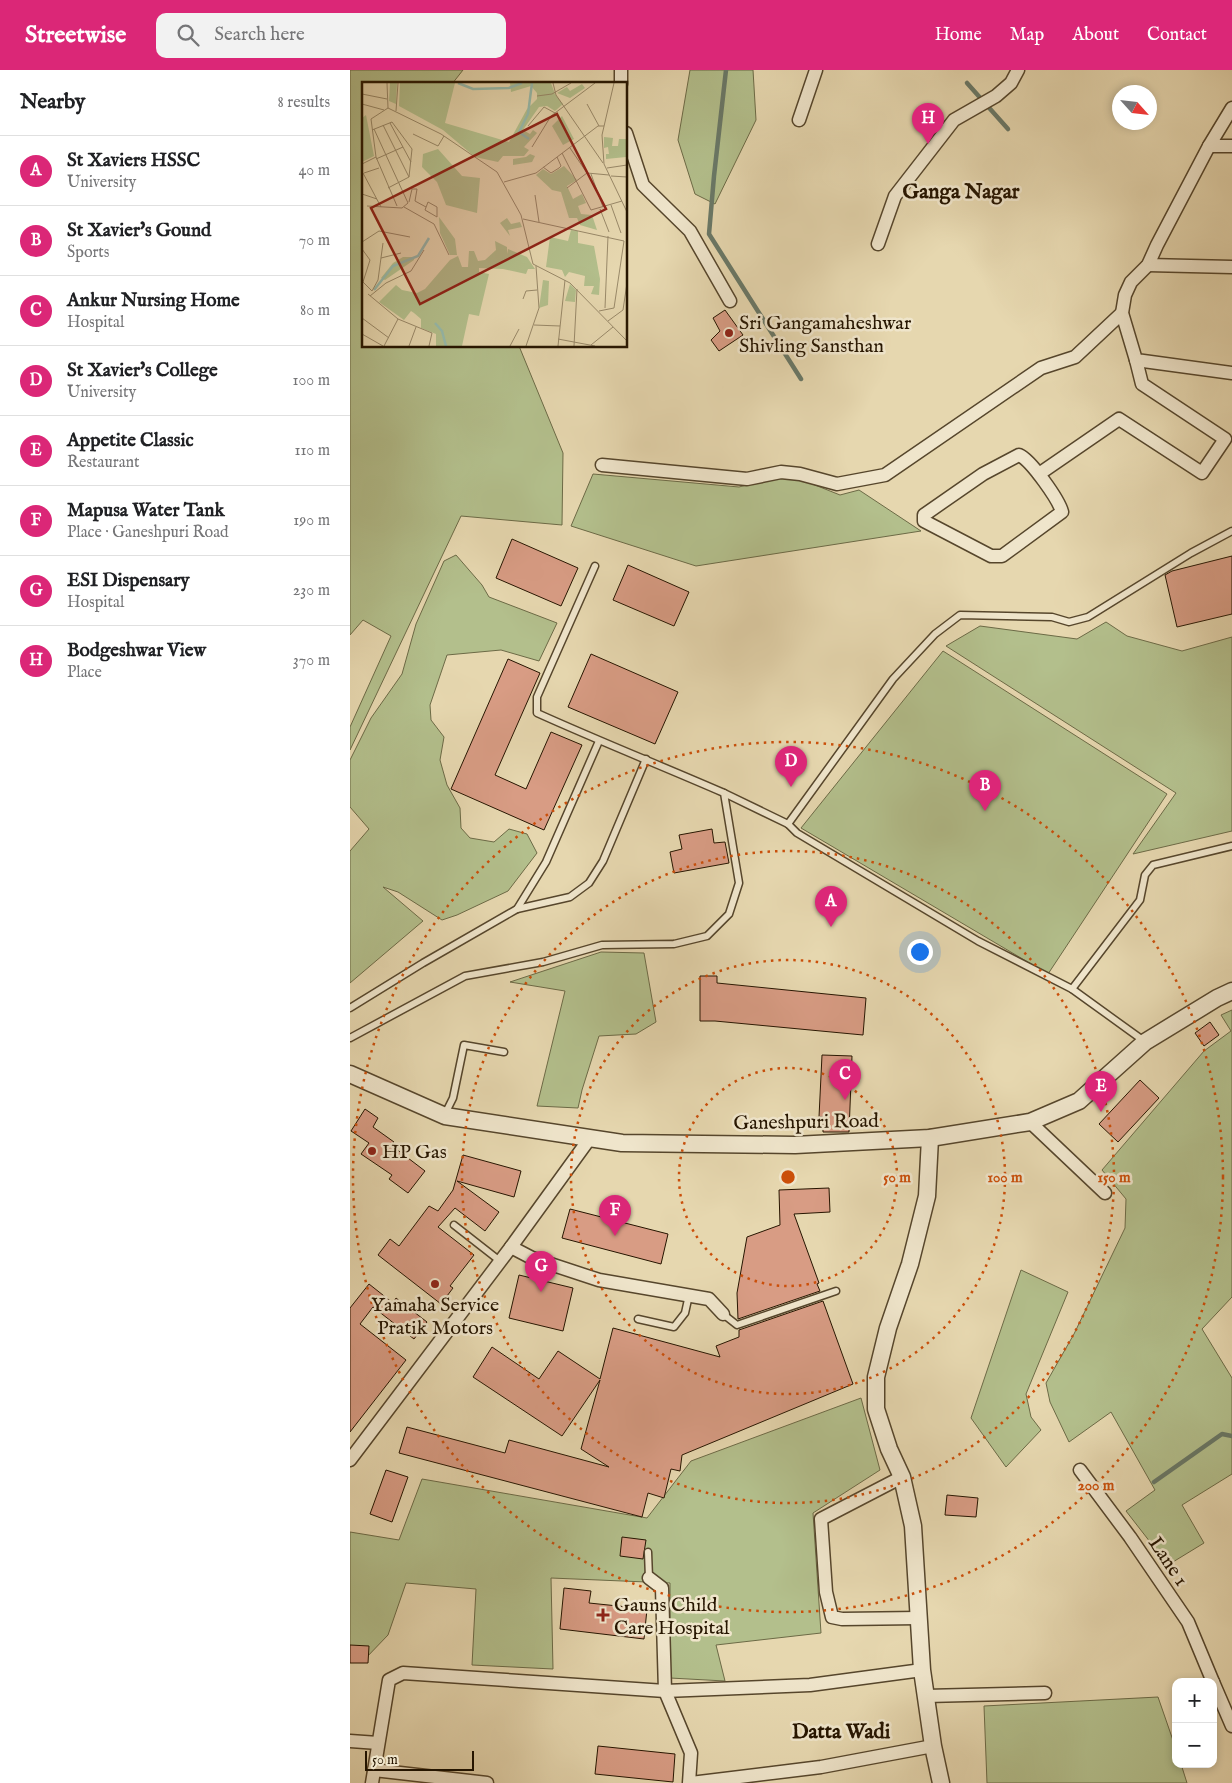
<!DOCTYPE html>
<html lang="en">
<head>
<meta charset="utf-8">
<style>
	body { margin:0; font-family:"IM FELL English",serif; background:#f2f2f2; color:#202124 }
	.controls { position:absolute; right:15px; bottom:15px; display:grid; overflow:hidden; border-radius:10px; box-shadow:0 2px 8px #0003 }
	.controls button { width:45px; height:45px; display:grid; place-items:center; padding:0; border:0; border-bottom:1px solid #e0e0e0; background:#fff; color:#202124; font:25px sans-serif }
	.compass { position:absolute; left:762px; top:15px; width:45px; height:45px; border-radius:50%; background:#fff; box-shadow:0 2px 8px #0003; rotate:117deg }
	.scale { position:absolute; left:15px; bottom:12px; width:109px; box-sizing:border-box; padding-left:5px; border:2px solid #261500; border-top:0; font-size:14px; line-height:18px; white-space:nowrap; color:#261500; -webkit-text-stroke:4px #efe5cb; paint-order:stroke }
	.you { position:absolute; left:569px; top:881px; width:18px; height:18px; margin:-12px; border:4px solid #fff; border-radius:50%; background:#1a73e8; box-shadow:0 0 0 8px #1a73e833 }
	.badge { display:grid; place-items:center; width:32px; height:32px; border-radius:50%; background:#db2777; color:#fff; font-size:16px; font-weight:700 }
	.pin { position:absolute; translate:-50% -41px; filter:drop-shadow(0 1px 2px #0008) }
	.pin::after { content:''; position:absolute; top:26px; width:18px; height:15px; background:inherit; clip-path:polygon(0 0,100% 0,50% 100%) }
	.list { margin:0; padding:0; list-style:none }
	h2 { display:flex; justify-content:space-between; align-items:center; height:65px; margin:0; padding:0 20px; font-size:21px }
	h2 small { font-size:16px; font-weight:400; color:#757577 }
	.list li { display:grid; grid-template-columns:32px 1fr auto; gap:15px; align-items:center; box-sizing:border-box; height:70px; padding:0 20px; border-top:1px solid #e0e0e0 }
	.list b { display:block; font-size:19px; white-space:nowrap }
	.list p { margin:0; font-size:16px; white-space:nowrap; color:#757577 }
	.list em { font-size:16px; font-style:normal; color:#757577 }
	.icon { flex:none; width:28px; height:28px; fill:none; stroke:currentColor; stroke-width:2; stroke-linecap:round; stroke-linejoin:round }
	.map { position:relative; flex:none; width:882px; height:1713px; overflow:hidden }
	header { display:flex; align-items:center; gap:30px; box-sizing:border-box; height:70px; padding:0 25px; background:#db2777; color:#fff }
	header strong { font-size:24px }
	nav { display:flex; gap:28px; margin-inline-start:auto; font-size:18px }
	.search { width:350px; height:45px; background:#f2f2f2; display:flex; align-items:center; gap:12px; box-sizing:border-box; padding:0 18px; border-radius:10px; color:#757577; font-size:19px }
	main { display:flex }
	aside { flex:1; background:#fff }
	.map>svg:first-child { display:block }
	.green { fill:#b3bf8c; stroke:#6c6a46 }
	.lines { fill:none; stroke-linecap:round; stroke-linejoin:round }
	.stream { stroke:#697867; stroke-width:4.5 }
	.building { fill:#d89c84; stroke:#261500 }
	.service-casing { stroke:#56462c; stroke-width:9 }
	.minor-casing { stroke:#56462c; stroke-width:15 }
	.tertiary-casing { stroke:#56462c; stroke-width:19 }
	.service { stroke:#efe5cb; stroke-width:6 }
	.minor { stroke:#efe5cb; stroke-width:12 }
	.tertiary { stroke:#efe5cb; stroke-width:16 }
	.ring { fill:none; stroke:#cb4f0a; stroke-width:2.5; stroke-dasharray:2.5 5 }
	.poi-dot { fill:#8f2418; stroke:#efe5cb; stroke-width:2 }
	.labels { text-anchor:middle; stroke-width:5; stroke-linejoin:round; paint-order:stroke }
	.poi-label { font-size:20px; fill:#261500; stroke:#efe5cb; text-anchor:start }
	.street-label { font-size:20px; fill:#261500; stroke:#efe5cb }
	.neighbourhood-label { font-size:21px; font-weight:bold; fill:#261500; stroke:#efe5cb }
	.inset-river { fill:none; stroke:#96baac; stroke-width:2.5 }
	.inset-road { fill:none; stroke:#998969; stroke-width:1 }
	.view { fill:#8f2418; fill-opacity:0.15; stroke:#8f2418; stroke-width:2.5 }
	.inset-edge { fill:none; stroke:#261500; stroke-width:2.5 }
	.centre { fill:#cb4f0a; stroke:#efe5cb; stroke-width:2.5 }
	.ring-label { font-size:15px; text-anchor:middle; font-weight:bold; fill:#cb4f0a; stroke:#efe5cb; stroke-width:5; stroke-linejoin:round; paint-order:stroke }
</style>
</head>
<body>
<header>
<strong>Streetwise</strong>
<div class="search"><svg class="icon" aria-label="search" viewBox="0 0 24 24"><circle cx="10" cy="10" r="6"/><path d="M15 15l6 6"/></svg>Search here</div>
<nav><a>Home</a><a>Map</a><a>About</a><a>Contact</a></nav>
</header>
<main>
<aside>
<h2>Nearby<small>8 results</small></h2>
<ul class="list">
<li><span class="badge">A</span><div><b>St Xaviers HSSC</b><p>University</p></div><em>40 m</em></li>
<li><span class="badge">B</span><div><b>St Xavier's Gound</b><p>Sports</p></div><em>70 m</em></li>
<li><span class="badge">C</span><div><b>Ankur Nursing Home</b><p>Hospital</p></div><em>80 m</em></li>
<li><span class="badge">D</span><div><b>St Xavier's College</b><p>University</p></div><em>100 m</em></li>
<li><span class="badge">E</span><div><b>Appetite Classic</b><p>Restaurant</p></div><em>110 m</em></li>
<li><span class="badge">F</span><div><b>Mapusa Water Tank</b><p>Place · Ganeshpuri Road</p></div><em>190 m</em></li>
<li><span class="badge">G</span><div><b>ESI Dispensary</b><p>Hospital</p></div><em>230 m</em></li>
<li><span class="badge">H</span><div><b>Bodgeshwar View</b><p>Place</p></div><em>370 m</em></li>
</ul>
</aside>
<div class="map">
<svg width="882" height="1713" viewBox="0 0 882 1713">
	<rect width="100%" height="100%" fill="#e6d7af"/>
	<filter id="stains"><feTurbulence type="fractalNoise" baseFrequency=".004" numOctaves="4"/><feColorMatrix values="0 0 0 0 .2 0 0 0 0 .09 0 0 0 0 .02 0 0 0 .5 -.17"/></filter>
	<radialGradient id="worn" r=".72"><stop offset=".6" stop-color="#630" stop-opacity="0"/><stop offset="1" stop-color="#630" stop-opacity=".3"/></radialGradient>
	<!-- green -->
	<g class="green">
		<polygon points="0,0 113,0 102,14 14,14 14,276 169,276 213,383 212,455 111,446 0,680 0,657 41,566 13,550 0,565"/>
		<polygon points="340,0 403,0 406,50 365,134 345,124 328,70"/>
		<polygon points="243,404 389,417 423,408 450,409 490,425 509,420 571,461 346,496 221,456"/>
		<polygon points="106,485 132,515 139,527 207,553 189,591 151,580 97,585 80,635 81,650 94,667 90,690 97,715 110,738 111,758 120,768 144,772 159,759 177,764 187,783 158,821 107,845 92,850 48,822 33,817 73,851 0,913 0,781 19,759 0,737 0,690 21,648 52,604 66,554 94,491"/>
		<polygon points="756,552 777,566 832,581 882,567 882,761 783,784 826,723 596,576 630,556 727,569"/>
		<polygon points="593,581 817,724 698,904 451,758"/>
		<polygon points="251,882 294,883 306,952 286,964 249,966 232,1020 228,1038 187,1036 215,921 160,912"/>
		<polygon points="882,940 882,1227 852,1259 882,1308 882,1404 832,1435 854,1473 818,1495 776,1441 805,1420 761,1342 719,1372 700,1332 696,1313 724,1264 775,1158 776,1129 752,1100 854,981 881,961 871,945"/>
		<polygon points="671,1200 718,1222 676,1324 681,1347 691,1360 656,1397 621,1348"/>
		<polygon points="511,1328 530,1400 463,1443 471,1563 366,1575 375,1611 320,1608 320,1513 201,1508 203,1599 122,1595 126,1519 56,1513 38,1565 14,1590 0,1588 0,1462 49,1470 72,1409 297,1448 341,1391"/>
		<polygon points="808,1627 826,1679 826,1694 831,1694 837,1713 637,1713 634,1636"/>
	</g>
	<g class="lines">
		<!-- stream -->
		<g class="stream">
			<polyline points="376,0 364,106 359,164 451,309"/>
			<polyline points="617,13 658,59"/>
			<polyline points="804,1412 872,1364 882,1366"/>
		</g>
	</g>
	<!-- building -->
	<g class="building">
		<polygon points="375,240 393,265 369,281 361,270 370,261 363,248"/>
		<polygon points="162,469 228,498 211,536 146,508"/>
		<polygon points="882,486 882,544 827,557 815,505 822,501"/>
		<polygon points="278,495 339,522 324,556 263,530"/>
		<polygon points="241,584 328,622 305,674 218,637"/>
		<polygon points="158,589 190,603 145,705 176,719 201,662 232,675 194,760 101,719"/>
		<polygon points="362,759 364,773 375,772 379,793 324,803 320,782 332,779 329,765"/>
		<polygon points="350,906 367,906 367,913 516,928 513,965 365,951 350,951"/>
		<polygon points="860,952 869,965 854,976 845,963"/>
		<polygon points="472,985 502,986 499,1062 473,1062 473,1047 469,1047"/>
		<polygon points="790,1010 809,1028 768,1072 749,1054"/>
		<polygon points="15,1039 28,1048 23,1057 44,1072 41,1075 75,1101 58,1123 39,1109 42,1105 11,1084 19,1073 1,1061"/>
		<polygon points="113,1085 171,1101 164,1127 107,1111 149,1142 135,1161 105,1138 88,1157 124,1185 100,1216 103,1218 91,1234 28,1185 40,1169 49,1176 79,1136 88,1141 103,1120"/>
		<polygon points="479,1118 480,1142 444,1144 469,1213 467,1214 470,1221 388,1249 387,1223 397,1167 430,1155 429,1120"/>
		<polygon points="220,1139 318,1164 311,1194 212,1168"/>
		<polygon points="169,1205 223,1218 213,1261 159,1248"/>
		<polygon points="19,1214 43,1233 46,1228 77,1252 64,1269 23,1237 10,1254 56,1290 0,1362 0,1238"/>
		<polygon points="473,1231 503,1314 332,1385 330,1401 321,1399 314,1428 298,1423 292,1447 49,1383 57,1357 155,1383 159,1370 259,1397 231,1379 250,1310 212,1366 123,1307 142,1277 189,1309 208,1281 250,1309 263,1258 370,1287 366,1276 389,1267 389,1260"/>
		<polygon points="36,1400 58,1407 42,1452 20,1444"/>
		<polygon points="597,1425 628,1428 626,1447 595,1445"/>
		<polygon points="272,1467 296,1470 293,1489 270,1486"/>
		<polygon points="214,1518 241,1521 239,1533 297,1539 294,1569 210,1559"/>
		<polygon points="0,1575 19,1576 18,1593 0,1593"/>
		<polygon points="248,1676 325,1684 323,1712 245,1704"/>
	</g>
	<g class="lines">
		<!-- service casing -->
		<g class="service-casing">
			<g id="service">
				<polyline points="374,723 438,754 447,763 628,871 722,919 794,971"/>
				<polyline points="438,754 543,609 585,564 610,545 702,547 719,552 738,547 841,483 882,461"/>
				<polyline points="167,839 220,827 239,813 253,791 296,689"/>
				<polyline points="722,919 790,830 795,805 803,795 882,776"/>
				<polyline points="0,938 73,893 167,839 196,792 249,671"/>
				<path d="M0,968L115,906L193,892L252,875L324,874L357,866L379,844L389,813L374,723C312,696 249,671 187,643V627L245,496"/>
				<polyline points="95,1044 103,1028 114,975 154,982"/>
				<polyline points="104,1155 150,1191"/>
				<polyline points="373,1244 387,1255 486,1221"/>
				<polyline points="288,1249 324,1257 335,1243 339,1225"/>
				<polyline points="298,1482 299,1508"/>
			</g>
		</g>
		<!-- minor casing -->
		<g class="minor-casing">
			<g id="minor">
				<polyline points="271,0 271,14"/>
				<polyline points="882,38 859,76 807,175 798,195 781,212 775,225 772,243 786,290 882,303"/>
				<polyline points="449,50 466,0"/>
				<polyline points="276,63 293,115 340,161 380,231"/>
				<polyline points="859,76 882,76"/>
				<polyline points="528,174 545,126 604,50 646,26 661,13 668,0"/>
				<polyline points="798,195 882,197"/>
				<path d="M669,385C681,390 709,430 712,442L652,486H641L574,451V445L633,404Z"/>
				<polyline points="252,395 397,409 431,402 450,404 487,414 535,405 691,298 725,287 772,243"/>
				<polyline points="689,404 769,349 852,403 875,369 792,314 786,290"/>
				<polyline points="680,1052 755,1123"/>
				<polyline points="161,1177 182,1188 249,1210 359,1229 373,1244"/>
				<polyline points="0,1390 161,1177 240,1068"/>
				<polyline points="730,1400 780,1467 838,1552 863,1612"/>
				<polyline points="552,1407 471,1449 476,1522 482,1547 492,1549 569,1548"/>
				<polyline points="299,1508 312,1518 315,1621 341,1683 339,1713"/>
				<polyline points="863,1612 882,1656"/>
				<polyline points="576,1626 695,1623"/>
				<polyline points="0,1671 28,1673"/>
				<polyline points="24,1700 137,1713"/>
				<polyline points="22,1713 39,1610 53,1603 315,1621 460,1615 572,1600"/>
				<polyline points="341,1713 471,1697 583,1676"/>
			</g>
		</g>
		<!-- tertiary casing -->
		<g class="tertiary-casing">
			<g id="tertiary">
				<polyline points="0,1004 95,1046 272,1073 445,1075 580,1068 680,1052 729,1031 795,972 867,928 882,921"/>
				<polyline points="580,1068 577,1126 560,1194 538,1258 526,1307 526,1339 539,1379 552,1407 563,1456 572,1600 583,1676 591,1713"/>
			</g>
		</g>
		<!-- service -->
		<use href="#service" class="service"/>
		<!-- minor -->
		<use href="#minor" class="minor"/>
		<!-- tertiary -->
		<use href="#tertiary" class="tertiary"/>
	</g>
	<!-- distance rings -->
	<g class="ring">
		<circle cx="438" cy="1107" r="109"/>
		<circle cx="438" cy="1107" r="217"/>
		<circle cx="438" cy="1107" r="326"/>
		<circle cx="438" cy="1107" r="435"/>
	</g>
	<!-- markers -->
	<g class="poi-dot">
		<circle cx="379" cy="263" r="5"/>
		<circle cx="22" cy="1081" r="5"/>
		<circle cx="85" cy="1214" r="5"/>
		<path d="M250.5 1537.5h5v5h5v5h-5v5h-5v-5h-5v-5h5z"/>
	</g>
	<g class="labels">
		<!-- poi labels -->
		<g class="poi-label">
			<text x="389" y="259">Sri Gangamaheshwar<tspan x="389" dy="23">Shivling Sansthan</tspan></text>
			<text x="32" y="1088">HP Gas</text>
			<text x="85" y="1241" text-anchor="middle">Yamaha Service<tspan x="85" dy="23">Pratik Motors</tspan></text>
			<text x="264" y="1541">Gauns Child<tspan x="264" dy="23">Care Hospital</tspan></text>
		</g>
		<!-- street labels -->
		<g class="street-label">
			<text transform="translate(456 1051) rotate(-1)" y="7">Ganeshpuri Road</text>
			<text transform="translate(819 1491) rotate(56)" y="7">Lane 1</text>
		</g>
		<!-- neighbourhood labels -->
		<g class="neighbourhood-label">
			<text x="611" y="128">Ganga Nagar</text>
			<text x="491" y="1668">Datta Wadi</text>
		</g>
	</g>
	<!-- overview -->
	<g transform="translate(12 12)">
		<rect width="265" height="265" fill="#e6d7af"/>
		<path d="M28,1H35L34,22L27,19ZM38,1H93L83,41L147,60L165,27L175,17V11L169,4L149,10L148,1H189L193,12L201,22L193,29L185,24L177,25L161,48L168,52L171,48L175,51L162,65L167,68L162,74H141L136,80L113,75L81,48L37,24ZM220,2L223,6L208,16L195,11L205,5L208,9ZM4,33L12,74L0,80V36ZM200,34L212,57L201,63L190,44ZM242,55L251,56L250,64H256L257,57H265L264,75L244,77V72H247L246,65L242,66ZM76,67L100,94L118,96L115,131L84,123L75,100L60,85L61,72ZM168,72L173,74L170,80L151,83V77L164,75ZM202,84L215,98L205,104L211,117L220,112L224,121L216,124L219,132L230,133L235,148L218,143L215,136H207L199,110L190,108L174,93L181,87L189,92ZM77,135L93,157L95,173H88L78,151ZM145,136L149,142L158,140L160,145L146,148L148,154L138,141ZM209,148L216,149V161L232,164L238,197L237,213L229,212L232,204H222L223,194L207,190L203,195L200,188L184,185L188,155L206,159ZM133,159L145,165V172L146,167L165,175L173,187H166L164,192L141,187L117,186V190L127,192L117,234L107,232L100,264H74V252L59,246V237L52,231L49,229L42,238L17,220L34,203L40,208L55,211L63,207L88,178L96,174L100,185H106L107,169H112L116,179L123,178L134,168ZM41,175H52V178L23,198L19,196L31,181ZM181,198L187,199L186,223L177,226ZM208,202L214,208L213,220L203,219Z" fill="#b3bf8c"/>
		<path class="inset-river" d="M96,1L111,7L147,6L160,1M167,57L157,50L166,32L170,1M12,208L31,184L56,174L67,156M73,241L80,249L84,264"/>
		<path class="inset-road" d="M25,1L26,26L79,52L135,90L159,133L171,182L208,201L265,259M191,1L194,13L241,81M252,1L240,53L242,82L265,130M0,12L25,17M175,14L190,12L209,1M0,22L22,28M225,22L237,44M34,29L36,1M28,41L49,80M21,43L47,95M166,44L182,25L193,31M10,48L30,40L50,67L47,95L26,106M51,52L76,64L82,54M170,65L189,34L233,1M208,66L225,91M200,71L229,128L260,119M14,75L35,124M14,77L41,65M0,82L14,75L9,37L26,26M181,85L189,91L197,86L199,84L195,75M245,86L265,83M1,91L19,125M2,91L17,86M229,92L241,125M249,94L265,95M142,100L174,91L236,44H242M205,106L225,91L247,93M0,112L15,117M173,113L177,140M47,120L50,107H55L53,119L64,125M66,120L75,125V135L63,128ZM249,123L259,151M5,124L40,126L46,121L12,47M42,125L72,142L87,173M238,127L247,150M161,137L262,159L252,226L237,229M0,160L17,149L48,155M0,167L8,178L1,200L10,209L16,198L21,161M19,176L39,171M6,212L36,237L70,251L67,264M8,214L24,201L49,189L62,168M161,217L164,209L175,208M243,226L246,154M261,228L265,201M0,236L27,256M246,239L261,228M172,243L198,244M0,252L21,264M196,257L233,264M229,263L251,245M22,264L36,237M47,264L54,245M148,264L157,247M164,264L177,226L174,184M196,264L203,198M212,264L215,207"/>
		<path class="view" d="M195,32L244,127L58,222L9,126Z"/>
		<rect width="265" height="265" class="inset-edge"/>
	</g>
	<circle cx="438" cy="1107" r="8" class="centre"/>
	<g class="ring-label">
		<text x="547" y="1112">50 m</text>
		<text x="655" y="1112">100 m</text>
		<text x="764" y="1112">150 m</text>
		<text x="746" y="1420">200 m</text>
	</g>
	<rect width="100%" height="100%" filter="url(#stains)"/>
	<rect width="100%" height="100%" fill="url(#worn)"/>
</svg>
<div class="controls">
<button>+</button>
<button>−</button>
</div>
<svg class="compass" viewBox="-18 -18 36 36"><path d="M0-13l5 13h-10z" fill="#e53935"/><path d="M0 13l5-13h-10z" fill="#757577"/></svg>
<div class="scale">50 m</div>
<div class="you"></div>
<div class="pin badge" style="left:481px;top:857px">A</div>
<div class="pin badge" style="left:635px;top:741px">B</div>
<div class="pin badge" style="left:495px;top:1030px">C</div>
<div class="pin badge" style="left:441px;top:717px">D</div>
<div class="pin badge" style="left:751px;top:1042px">E</div>
<div class="pin badge" style="left:265px;top:1166px">F</div>
<div class="pin badge" style="left:191px;top:1222px">G</div>
<div class="pin badge" style="left:578px;top:74px">H</div>
</div>
</main>
</body>
</html>
